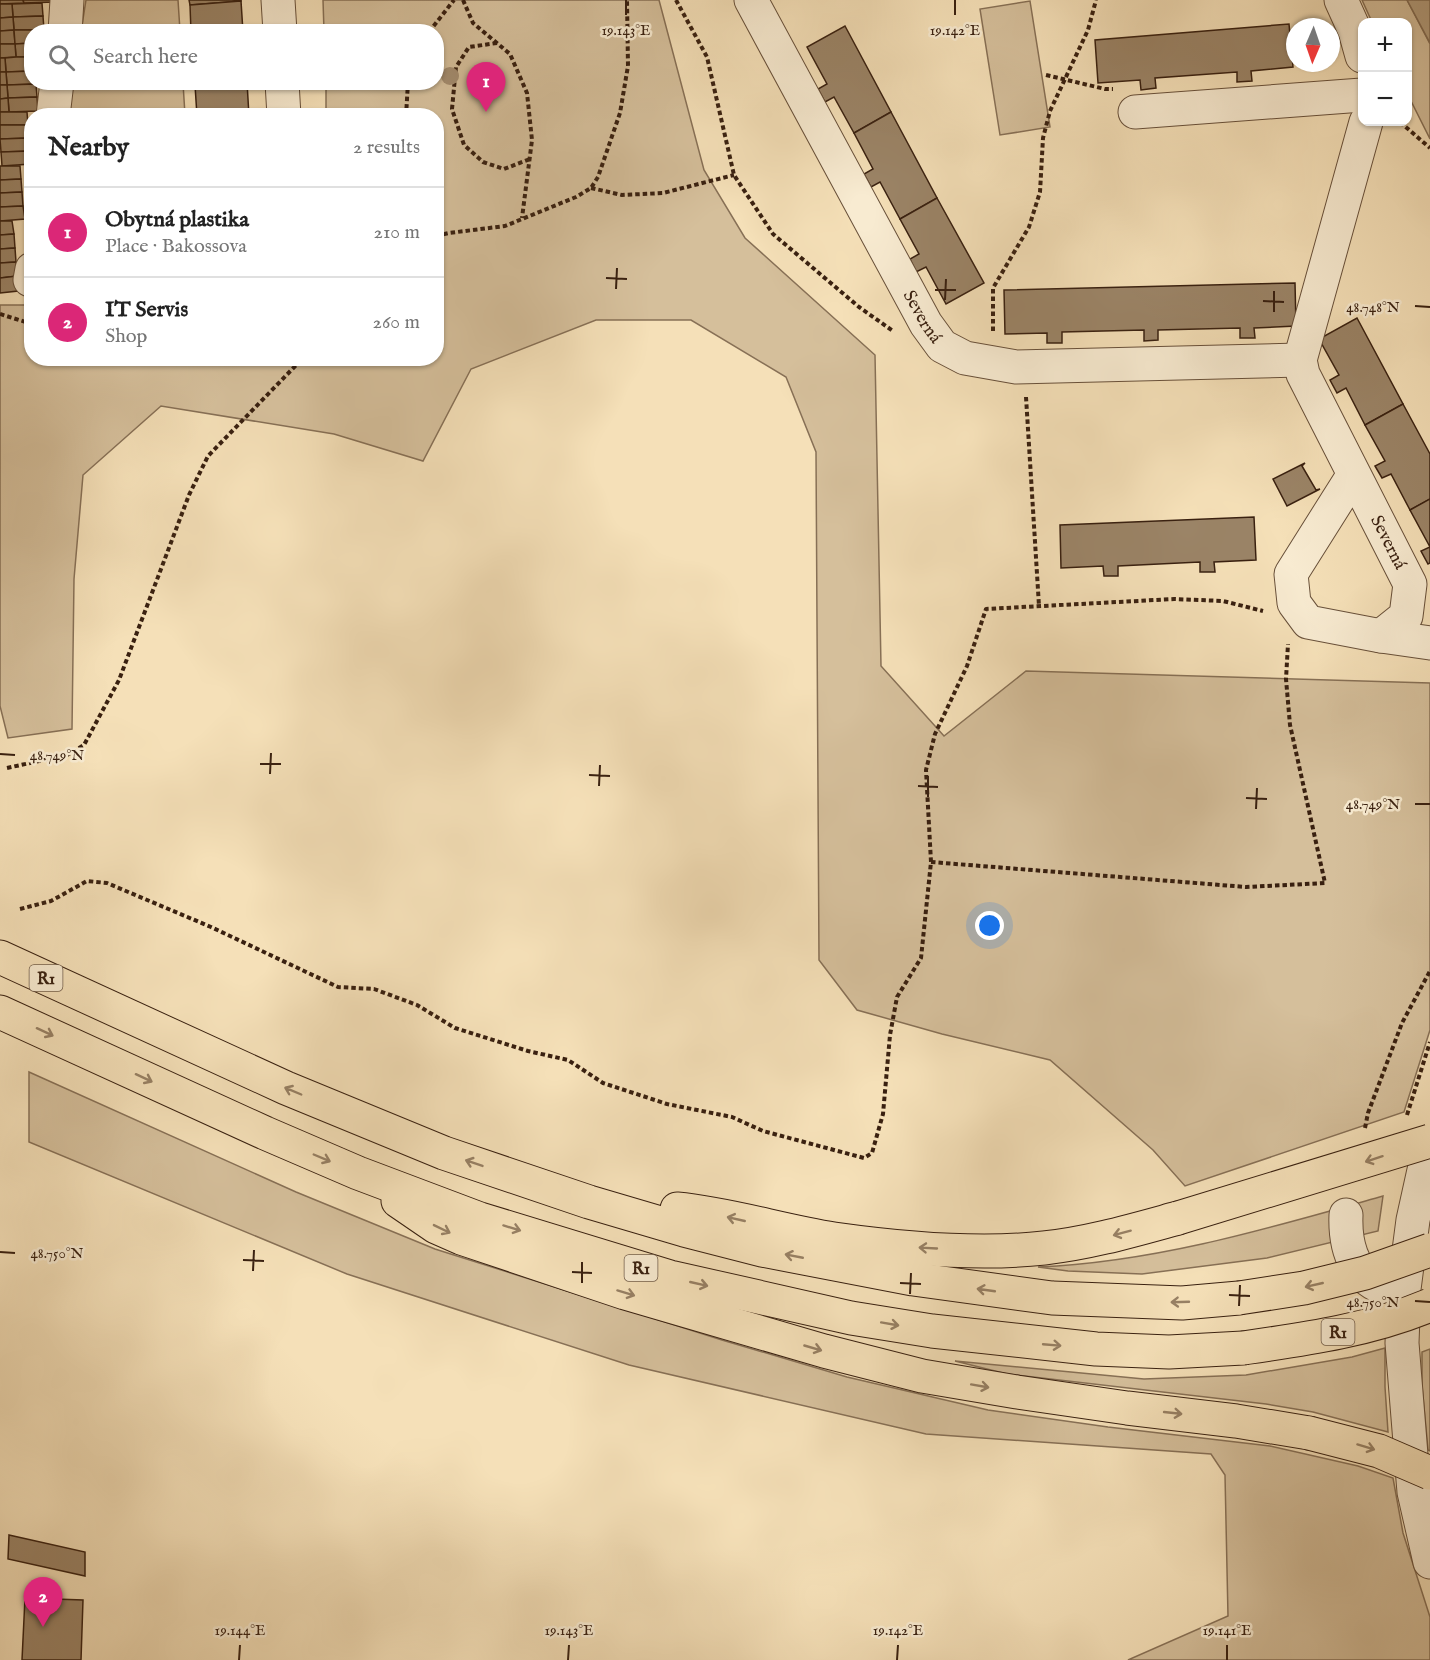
<!DOCTYPE html>
<html lang="en">
<head>
<meta charset="utf-8">
<style>
	body { margin:0; font-family:"IM FELL English",serif; background:#f2f2f2; color:#222 }
	.controls { position:absolute; right:18px; top:18px; display:grid; overflow:hidden; border-radius:12px; box-shadow:0 2px 4px #0004 }
	.controls button { width:54px; height:54px; display:grid; place-items:center; padding:0; border:0; border-bottom:2px solid #e0e0e0; background:#fff; color:#222; font:30px sans-serif }
	.compass { position:absolute; left:1286px; top:18px; width:54px; height:54px; border-radius:50%; background:#fff; box-shadow:0 2px 4px #0004; rotate:182deg }
	.you { position:absolute; left:990px; top:926px; width:21px; height:21px; margin:-15px; border:4px solid #fff; border-radius:50%; background:#1a73e8; box-shadow:0 0 0 9px #1a73e833 }
	.badge { display:grid; place-items:center; width:39px; height:39px; border-radius:50%; background:#db2777; color:#fff; font-size:20px; font-weight:700 }
	.pin { position:absolute; translate:-50% -50px; filter:drop-shadow(0 2px 3px #0008) }
	.pin::after { content:''; position:absolute; top:32px; width:21px; height:18px; background:inherit; clip-path:polygon(0 0,100% 0,50% 100%) }
	.list { margin:0; padding:0; list-style:none }
	h2 { display:flex; justify-content:space-between; align-items:center; height:78px; margin:0; padding:0 24px; font-size:26px }
	h2 small { font-size:20px; font-weight:400; color:#767676 }
	.list li { display:grid; grid-template-columns:39px 1fr auto; gap:18px; align-items:center; box-sizing:border-box; height:90px; padding:0 24px; border-top:2px solid #e0e0e0 }
	.list b { display:block; font-size:22px; white-space:nowrap }
	.list p { margin:0; font-size:20px; white-space:nowrap; color:#767676 }
	.list em { font-size:20px; font-style:normal; color:#767676 }
	.icon { flex:none; width:33px; height:33px; fill:none; stroke:currentColor; stroke-width:2; stroke-linecap:round; stroke-linejoin:round }
	.map { position:relative; flex:none; width:1430px; height:1660px; overflow:hidden }
	.search { position:absolute; background:#fff; box-shadow:0 2px 4px #0004; left:24px; top:24px; width:420px; height:66px; display:flex; align-items:center; gap:15px; box-sizing:border-box; padding:0 21px; border-radius:24px; color:#767676; font-size:22px }
	.panel { position:absolute; background:#fff; box-shadow:0 2px 4px #0004; left:24px; top:108px; width:420px; height:258px; border-radius:24px }
	.map>svg:first-child { display:block }
	.green { fill:#d5bf9b; stroke:#877056; stroke-width:1.5 }
	.water { fill:#b59f7f; stroke:#836c53; stroke-width:1.5 }
	.building { fill:#9b8467; stroke:#392010; stroke-width:1.5 }
	.lines { fill:none; stroke-linecap:round; stroke-linejoin:round }
	.minor-casing { stroke:#68503a; stroke-width:35 }
	.highway-casing { stroke:#392010; stroke-width:35 }
	.path { stroke:#392010; stroke-width:4; stroke-dasharray:4.5 3; stroke-linecap:butt }
	.minor { stroke:#f8ebd1; stroke-width:33 }
	.highway { stroke:#f5e0b8; stroke-width:33 }
	.highway-bridge-casing { stroke:#392010; stroke-width:35; stroke-linecap:butt }
	.highway-bridge { stroke:#f5e0b8; stroke-width:33 }
	.tree { fill:#a38c6f }
	.oneway { stroke:#978064 }
	.ticks { fill:none; stroke:#392010; stroke-width:2 }
	.labels { text-anchor:middle; stroke-width:5; stroke-linejoin:round; paint-order:stroke }
	.shield { fill:#f8ebd1; stroke:#725d4a; stroke-width:1.5 }
	.shield-label { font-size:16px; font-weight:bold; fill:#392010 }
	.street-label { font-size:18px; fill:#392010; stroke:#f8ebd1 }
	.ticks-label { font-size:15px; text-anchor:middle; fill:#392010; stroke:#f8ebd1; stroke-width:5; stroke-linejoin:round; paint-order:stroke }
</style>
</head>
<body>
<div class="map">
<svg width="1430" height="1660" viewBox="0 0 1430 1660">
	<rect width="100%" height="100%" fill="#f5e0b8"/>
	<filter id="stains"><feTurbulence type="fractalNoise" baseFrequency=".00333" numOctaves="4"/><feColorMatrix values="0 0 0 0 .2 0 0 0 0 .09 0 0 0 0 .02 0 0 0 .5 -.17"/></filter>
	<radialGradient id="worn" r=".72"><stop offset=".6" stop-color="#630" stop-opacity="0"/><stop offset="1" stop-color="#630" stop-opacity=".3"/></radialGradient>
	<!-- green -->
	<g class="green">
		<polygon points="86,0 178,0 180,31 81,32"/>
		<polygon points="323,0 659,0 704,170 745,238 875,355 881,666 944,736 1026,671 1430,683 1430,1030 1404,1112 1185,1186 1153,1150 1050,1060 942,1034 857,1010 819,960 816,452 786,377 691,320 596,320 471,369 423,461 334,434 161,406 83,475 74,579 72,729 8,738 0,706 0,305 29,305 31,300 32,358 436,358 436,116 326,115 326,83 436,82 436,32 324,31"/>
		<polygon points="1362,0 1407,0 1430,44 1430,139 1408,95 1408,22 1372,22"/>
		<polygon points="1030,1 1050,127 1000,135 980,9"/>
		<polygon points="73,83 183,83 185,115 68,116"/>
		<polygon points="29,1072 296,1192 435,1249 722,1340 847,1377 988,1410 1108,1427 1270,1446 1358,1466 1393,1478 1403,1533 1430,1617 1430,1660 1128,1660 1228,1616 1225,1475 1211,1454 926,1434 629,1365 347,1274 29,1142"/>
		<path d="M1383,1196L1378,1231L1267,1258L1142,1274L1068,1271L1038,1267C1156,1262 1270,1228 1383,1196Z"/>
		<polygon points="1385,1348 1385,1387 1388,1432 1313,1412 1266,1404 1007,1374 955,1361 1144,1379 1246,1375 1352,1357"/>
		<polygon points="1430,1349 1430,1451 1428,1450 1422,1385 1422,1352"/>
	</g>
	<!-- water -->
	<polygon class="water" points="1407,0 1430,0 1430,43"/>
	<!-- building -->
	<g class="building">
		<polygon points="0,0 23,0 24,3 0,4"/>
		<polygon points="23,0 53,0 54,2 24,3"/>
		<polygon points="189,0 241,0 241,1 190,5"/>
		<polygon points="241,1 243,32 191,32 190,5"/>
		<polygon points="42,3 43,16 13,17 12,4"/>
		<polygon points="0,4 12,4 13,17 0,18"/>
		<polygon points="43,16 44,30 14,30 13,17"/>
		<polygon points="13,17 14,30 0,31 0,18"/>
		<polygon points="1289,24 1293,67 1251,71 1252,81 1237,82 1237,72 1155,78 1156,88 1141,90 1140,80 1098,83 1095,40"/>
		<polygon points="845,26 891,112 854,133 834,97 825,102 818,89 827,84 807,47"/>
		<polygon points="14,30 15,44 0,44 0,31"/>
		<polygon points="14,30 44,30 44,32 32,32 32,43 15,44"/>
		<polygon points="32,43 32,57 16,57 15,44"/>
		<polygon points="0,44 15,44 16,57 0,58"/>
		<polygon points="16,57 32,57 32,71 6,72 5,58"/>
		<polygon points="0,58 5,58 6,72 0,72"/>
		<polygon points="32,71 32,82 36,84 7,85 6,72"/>
		<polygon points="0,72 6,72 7,85 0,85"/>
		<polygon points="195,82 231,82 195,85"/>
		<polygon points="231,82 247,82 249,116 197,116 195,85"/>
		<polygon points="36,84 37,97 8,98 7,85"/>
		<polygon points="0,85 7,85 8,98 0,99"/>
		<polygon points="37,97 38,111 9,112 8,98"/>
		<polygon points="8,98 9,112 0,112 0,99"/>
		<polygon points="0,112 27,112 28,125 0,125"/>
		<polygon points="891,112 937,198 900,219 880,182 871,187 864,174 873,169 854,133"/>
		<polygon points="0,125 28,125 29,138 0,139"/>
		<polygon points="29,138 31,151 1,152 0,139"/>
		<polygon points="31,151 31,164 2,166 1,152"/>
		<polygon points="0,166 20,166 21,179 0,180"/>
		<polygon points="21,179 22,192 0,193 0,180"/>
		<polygon points="22,192 23,206 0,207 0,193"/>
		<polygon points="937,198 984,283 946,304 926,267 916,272 910,259 919,254 900,219"/>
		<polygon points="23,206 25,219 0,221 0,207"/>
		<polygon points="0,221 12,221 14,234 0,235"/>
		<polygon points="14,234 15,248 0,249 0,235"/>
		<polygon points="15,248 16,262 0,263 0,249"/>
		<polygon points="16,262 17,276 0,278 0,263"/>
		<polygon points="17,276 18,291 0,293 0,278"/>
		<polygon points="1295,283 1296,326 1254,328 1255,338 1240,338 1240,328 1158,330 1158,340 1144,341 1144,330 1062,332 1062,343 1047,343 1047,333 1005,334 1004,290"/>
		<polygon points="1357,318 1403,404 1365,425 1346,388 1337,393 1330,380 1339,375 1319,339"/>
		<polygon points="1403,404 1430,454 1430,499 1410,510 1391,474 1382,478 1375,466 1385,461 1365,425"/>
		<polygon points="1305,463 1302,466 1316,490 1320,489 1287,506 1273,479"/>
		<polygon points="1430,499 1430,563 1428,564 1421,551 1430,547 1410,510"/>
		<polygon points="1254,517 1256,560 1214,562 1215,572 1200,572 1200,562 1118,566 1118,576 1104,576 1103,566 1061,568 1060,525"/>
		<polygon points="9,1535 85,1552 85,1576 8,1559"/>
		<polygon points="25,1598 83,1600 81,1660 22,1660"/>
	</g>
	<g class="lines">
		<!-- minor casing -->
		<g class="minor-casing">
			<g id="minor">
				<polyline points="278,0 280,32"/>
				<path id="s1" d="M751,0L926,324L942,346L965,358L1016,367L1300,360"/>
				<polyline points="1341,0 1355,31 1362,56"/>
				<polyline points="65,32 67,0"/>
				<polyline points="282,82 284,116"/>
				<polyline points="1135,112 1362,95"/>
				<polyline points="53,116 57,82"/>
				<polyline points="30,280 32,269"/>
				<polyline points="1354,474 1291,574 1294,603 1308,622 1381,636 1406,616 1410,584 1303,374 1300,360 1366,122"/>
				<polyline points="1381,636 1430,643"/>
				<polyline points="1430,1143 1413,1220 1404,1289 1402,1343 1414,1492 1430,1562"/>
				<path d="M1346,1215C1345,1239 1350,1264 1369,1280C1379,1288 1393,1292 1404,1296"/>
			</g>
		</g>
		<!-- highway casing -->
		<g class="highway-casing">
			<g id="highway">
				<polyline points="0,957 286,1088 444,1153 589,1202 684,1230 762,1250 913,1279 1052,1298 1182,1303 1239,1298"/>
				<polyline points="0,1012 265,1133 358,1173 480,1219 670,1277 851,1318 932,1331 1096,1349 1169,1352 1243,1348"/>
				<polyline points="398,1201 436,1227 461,1238 625,1293 824,1351 922,1376 1017,1392 1127,1408 1236,1421 1309,1433"/>
				<path d="M677,1209C730,1214 782,1231 834,1239C898,1248 980,1255 1044,1248C1090,1243 1134,1230 1178,1218"/>
			</g>
		</g>
		<!-- path -->
		<g class="path">
			<polyline points="463,0 473,23 510,54 527,93 532,140 522,218"/>
			<polyline points="676,0 707,57 734,175 773,234 859,307 893,331"/>
			<polyline points="429,32 454,0"/>
			<polyline points="497,43 469,47 456,67 452,109 464,145 483,162 504,169 530,159"/>
			<polyline points="1046,75 1105,89 1113,89"/>
			<polyline points="406,116 408,82"/>
			<polyline points="1400,122 1430,148"/>
			<polyline points="591,188 622,195 663,193 734,175"/>
			<polyline points="436,236 449,233 505,226 576,197 591,188 598,177 620,113 628,66 627,0"/>
			<polyline points="0,314 32,324"/>
			<polyline points="993,331 993,288 1029,227 1040,192 1043,138 1050,111 1088,30 1096,0"/>
			<polyline points="1026,397 1039,606"/>
			<polyline points="7,768 67,755 84,745 119,680 189,495 208,456 303,358"/>
			<polyline points="931,862 1246,887 1325,883 1290,725 1286,679 1288,644"/>
			<polyline points="20,909 51,901 87,881 107,883 211,927 338,987 374,989 417,1005 455,1028 528,1051 568,1060 603,1083 667,1104 732,1117 763,1131 864,1158 872,1153 883,1114 890,1035 897,997 921,958 931,862 926,770 935,734 967,666 986,609 1174,599 1223,601 1263,611"/>
			<polyline points="1407,1115 1430,1042"/>
			<polyline points="1365,1128 1368,1113 1402,1023 1430,971"/>
		</g>
		<!-- minor -->
		<use href="#minor" class="minor"/>
		<!-- highway -->
		<use href="#highway" class="highway"/>
		<!-- highway-bridge casing -->
		<g class="highway-bridge-casing">
			<g id="highway-bridge">
				<polyline points="1178,1218 1430,1141"/>
				<polyline points="1239,1298 1304,1288 1365,1273 1430,1250"/>
				<path d="M1243,1348C1306,1339 1371,1330 1430,1305"/>
				<polyline points="1309,1433 1379,1451 1430,1473"/>
			</g>
		</g>
		<!-- highway-bridge -->
		<use href="#highway-bridge" class="highway-bridge"/>
	</g>
	<!-- trees -->
	<circle class="tree" cx="450" cy="76" r="9"/>
	<!-- one-way arrows -->
	<defs><path id="oneway-shaft" d="M-6 0H5M1.5-3L5.5 0L1.5 3" fill="none" stroke-width="1.6" stroke-linecap="round" stroke-linejoin="round" transform="scale(1.5)"/></defs>
	<g class="oneway">
		<use href="#oneway-shaft" transform="translate(45 1032) rotate(25)"/>
		<use href="#oneway-shaft" transform="translate(144 1078) rotate(25)"/>
		<use href="#oneway-shaft" transform="translate(293 1091) rotate(-157)"/>
		<use href="#oneway-shaft" transform="translate(322 1158) rotate(23)"/>
		<use href="#oneway-shaft" transform="translate(1374 1159) rotate(162)"/>
		<use href="#oneway-shaft" transform="translate(474 1163) rotate(-161)"/>
		<use href="#oneway-shaft" transform="translate(736 1219) rotate(-167)"/>
		<use href="#oneway-shaft" transform="translate(512 1228) rotate(17)"/>
		<use href="#oneway-shaft" transform="translate(442 1229) rotate(26)"/>
		<use href="#oneway-shaft" transform="translate(1122 1233) rotate(165)"/>
		<use href="#oneway-shaft" transform="translate(928 1248) rotate(-177)"/>
		<use href="#oneway-shaft" transform="translate(794 1256) rotate(-169)"/>
		<use href="#oneway-shaft" transform="translate(699 1284) rotate(13)"/>
		<use href="#oneway-shaft" transform="translate(1314 1285) rotate(167)"/>
		<use href="#oneway-shaft" transform="translate(986 1290) rotate(-172)"/>
		<use href="#oneway-shaft" transform="translate(626 1293) rotate(17)"/>
		<use href="#oneway-shaft" transform="translate(1180 1302) rotate(178)"/>
		<use href="#oneway-shaft" transform="translate(890 1324) rotate(10)"/>
		<use href="#oneway-shaft" transform="translate(1052 1345) rotate(5)"/>
		<use href="#oneway-shaft" transform="translate(813 1348) rotate(16)"/>
		<use href="#oneway-shaft" transform="translate(980 1386) rotate(10)"/>
		<use href="#oneway-shaft" transform="translate(1173 1413) rotate(6)"/>
		<use href="#oneway-shaft" transform="translate(1366 1447) rotate(17)"/>
	</g>
	<!-- ticks -->
	<path class="ticks" d="M626,15V0M955,15V0M606,278L627,279M616,289L617,268M935,290H956M945,300L946,279M1263,301L1284,302M1415,306L1430,307M1274,312V291M0,754L15,755M260,764H281M270,774L271,753M589,775L610,776M599,786L600,765M918,786L938,787M928,797V776M1246,798L1267,799M1415,804H1430M1256,809L1257,788M0,1252L15,1253M243,1260L264,1261M253,1271L254,1250M572,1272L592,1273M582,1283V1262M900,1283L921,1284M910,1294L911,1273M1229,1295L1250,1296M1415,1301L1430,1302M1239,1306L1240,1285M239,1660L240,1645M568,1660L569,1645M897,1660L898,1645M1227,1660V1645"/>
	<g class="labels">
		<!-- shield labels -->
		<g class="shield">
			<rect x="29.5" y="965" width="33" height="26" rx="4.5"/>
			<rect x="624.5" y="1255" width="33" height="26" rx="4.5"/>
			<rect x="1321.5" y="1319" width="33" height="26" rx="4.5"/>
		</g>
		<g class="shield-label">
			<text x="46" y="984">R1</text>
			<text x="641" y="1274">R1</text>
			<text x="1338" y="1338">R1</text>
		</g>
		<!-- street labels -->
		<g class="street-label">
			<text dy="6" stroke="none"><textPath href="#s1" startOffset="360">Severná</textPath></text>
			<text transform="translate(1389 542) rotate(63)" y="6">Severná</text>
		</g>
	</g>
	<g class="ticks-label">
		<text x="626" y="35">19.143°E</text>
		<text x="955" y="35">19.142°E</text>
		<text x="1373" y="312">48.748°N</text>
		<text x="57" y="760">48.749°N</text>
		<text x="1373" y="809">48.749°N</text>
		<text x="57" y="1258">48.750°N</text>
		<text x="1373" y="1307">48.750°N</text>
		<text x="240" y="1635">19.144°E</text>
		<text x="569" y="1635">19.143°E</text>
		<text x="898" y="1635">19.142°E</text>
		<text x="1227" y="1635">19.141°E</text>
	</g>
	<rect width="100%" height="100%" filter="url(#stains)"/>
	<rect width="100%" height="100%" fill="url(#worn)"/>
</svg>
<div class="controls">
<button>+</button>
<button>−</button>
</div>
<svg class="compass" viewBox="-18 -18 36 36"><path d="M0-13l5 13h-10z" fill="#e53935"/><path d="M0 13l5-13h-10z" fill="#767676"/></svg>
<div class="you"></div>
<div class="pin badge" style="left:486px;top:112px">1</div>
<div class="pin badge" style="left:43px;top:1627px">2</div>
<div class="search"><svg class="icon" aria-label="search" viewBox="0 0 24 24"><circle cx="10" cy="10" r="6"/><path d="M15 15l6 6"/></svg>Search here</div>
<section class="panel">
<h2>Nearby<small>2 results</small></h2>
<ul class="list">
<li><span class="badge">1</span><div><b>Obytná plastika</b><p>Place · Bakossova</p></div><em>210 m</em></li>
<li><span class="badge">2</span><div><b>IT Servis</b><p>Shop</p></div><em>260 m</em></li>
</ul>
</section>
</div>
</body>
</html>
